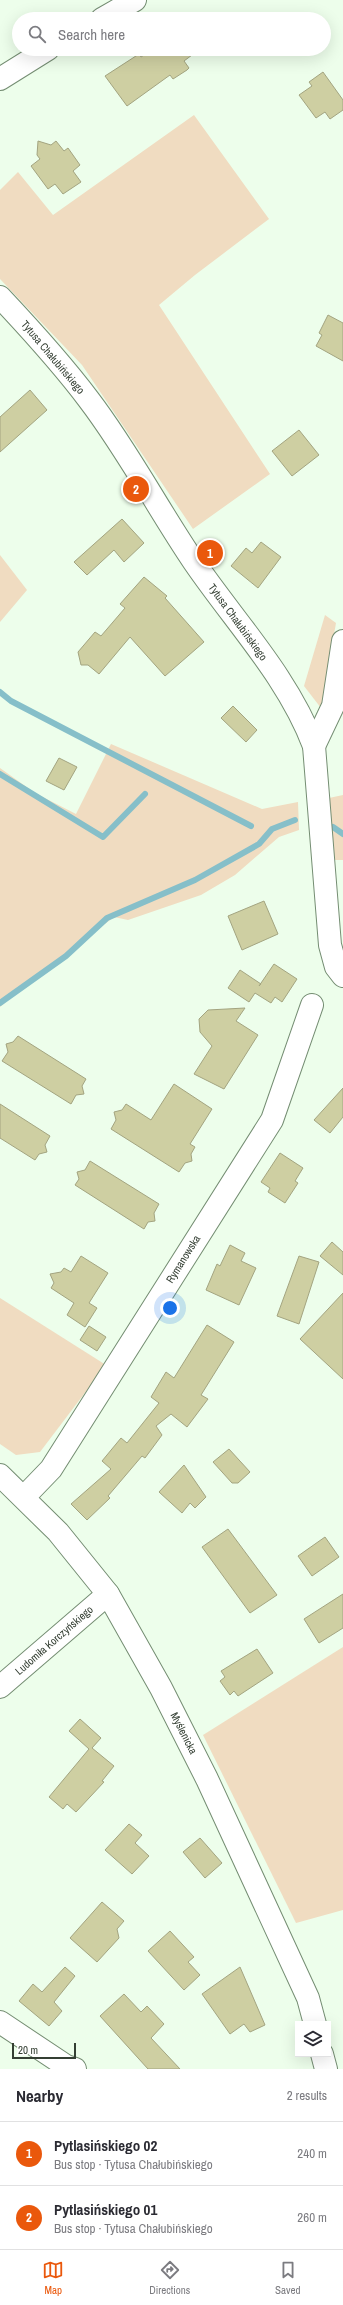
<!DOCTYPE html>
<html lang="en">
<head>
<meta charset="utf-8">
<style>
	body { margin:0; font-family:"Archivo Narrow",sans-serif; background:#f7f7f7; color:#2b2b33 }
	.controls { position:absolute; right:12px; bottom:12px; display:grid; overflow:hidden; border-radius:0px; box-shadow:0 4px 16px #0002 }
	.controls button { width:36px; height:36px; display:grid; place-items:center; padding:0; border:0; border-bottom:1px solid #e1e1e2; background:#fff; color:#2b2b33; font:20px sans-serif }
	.scale { position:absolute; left:12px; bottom:10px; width:64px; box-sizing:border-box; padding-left:4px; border:2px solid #343f33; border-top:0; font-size:11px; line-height:14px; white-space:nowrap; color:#343f33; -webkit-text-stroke:3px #fff; paint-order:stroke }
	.you { position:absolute; left:170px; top:1308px; width:14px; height:14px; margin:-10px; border:3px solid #fff; border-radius:50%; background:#1a73e8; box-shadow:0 0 0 6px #1a73e833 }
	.badge { display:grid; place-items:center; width:26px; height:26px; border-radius:50%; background:#ea580c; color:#fff; font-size:13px; font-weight:700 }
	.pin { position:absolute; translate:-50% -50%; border:2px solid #fff; box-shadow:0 1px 4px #0006 }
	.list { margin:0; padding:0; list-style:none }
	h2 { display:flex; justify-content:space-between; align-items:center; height:52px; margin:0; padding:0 16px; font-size:17px }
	h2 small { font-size:13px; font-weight:400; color:#7c7c81 }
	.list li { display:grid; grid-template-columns:26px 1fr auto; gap:12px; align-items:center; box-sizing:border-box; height:64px; padding:0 16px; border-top:1px solid #e1e1e2 }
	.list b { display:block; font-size:15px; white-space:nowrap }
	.list p { margin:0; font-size:13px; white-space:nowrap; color:#7c7c81 }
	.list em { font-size:13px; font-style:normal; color:#7c7c81 }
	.icon { flex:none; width:22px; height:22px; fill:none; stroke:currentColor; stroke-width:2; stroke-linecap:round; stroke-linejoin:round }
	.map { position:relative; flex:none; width:343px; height:2069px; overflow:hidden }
	.search { position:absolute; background:#fff; box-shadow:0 4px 16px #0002; left:12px; right:12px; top:12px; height:44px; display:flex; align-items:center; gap:10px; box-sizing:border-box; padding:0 14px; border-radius:22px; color:#7c7c81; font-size:15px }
	.sheet { height:180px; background:#fff }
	nav { display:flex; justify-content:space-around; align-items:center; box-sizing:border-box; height:56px; border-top:1px solid #e1e1e2; background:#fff; font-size:11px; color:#7c7c81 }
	nav a { display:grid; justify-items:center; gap:2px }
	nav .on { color:#ea580c }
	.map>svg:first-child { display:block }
	.green { fill:#f0dcc1 }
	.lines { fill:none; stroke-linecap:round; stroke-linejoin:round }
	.stream { stroke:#86bfc9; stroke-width:6 }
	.building { fill:#cecfa2; stroke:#a3a480 }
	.minor-casing { stroke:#748d72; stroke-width:24 }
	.tertiary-casing { stroke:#748d72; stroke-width:24 }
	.minor { stroke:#fff; stroke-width:22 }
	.tertiary { stroke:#fff; stroke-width:22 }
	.labels { text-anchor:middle; stroke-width:3.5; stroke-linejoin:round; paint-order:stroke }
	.street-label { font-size:11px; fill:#343f33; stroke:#fff }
</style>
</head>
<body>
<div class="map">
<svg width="343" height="2069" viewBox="0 0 343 2069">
	<rect width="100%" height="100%" fill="#edfeeb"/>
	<!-- green -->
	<g class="green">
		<polygon points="194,115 269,219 195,275 159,305 270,474 193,529 82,365 0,279 0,190 18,172 53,215"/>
		<polygon points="0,555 27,590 0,622"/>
		<polygon points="325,615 336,623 321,708 304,686"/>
		<polygon points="111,744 262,809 298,802 299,830 279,837 235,875 201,895 128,920 114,917 30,981 0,1007 0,768 35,793 76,814"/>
		<polygon points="343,795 343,860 334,860 329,798"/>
		<polygon points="0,1298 106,1365 40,1452 16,1455 0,1444"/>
		<polygon points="343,1647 343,1910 296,1923 203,1735"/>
	</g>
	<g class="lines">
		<!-- stream -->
		<g class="stream">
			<polyline points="0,692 11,701 251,826"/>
			<polyline points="0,774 103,837 145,794"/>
			<polyline points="333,827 343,834"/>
			<polyline points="0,1003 66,956 107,918 195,880 259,844 272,829 295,820"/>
		</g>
	</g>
	<!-- building -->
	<g class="building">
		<polygon points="153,49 200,49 184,61 189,68 187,70 173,79 170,75 127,106 105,76 139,54 141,57"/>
		<polygon points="323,72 343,100 343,110 330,119 325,112 316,118 299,95 312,86 309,82"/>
		<polygon points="38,141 51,145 56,141 64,151 68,148 80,165 73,171 81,182 63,194 55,184 48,189 31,166 40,159 37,155"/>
		<polygon points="328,315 343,323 343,361 316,346 322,335 319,333"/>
		<polygon points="30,390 47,410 0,452 0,417"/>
		<polygon points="299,430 319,455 292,476 272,451"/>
		<polygon points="122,519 144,543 124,562 114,550 87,575 74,562"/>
		<polygon points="261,542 281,557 258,588 231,566 246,548 252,553"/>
		<polygon points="144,577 167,596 165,598 204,642 165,676 130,637 99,674 88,665 81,665 78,652 95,632 101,636 125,608 120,604"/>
		<polygon points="233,706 257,730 246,742 221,718"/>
		<polygon points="59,758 77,767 64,790 46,781"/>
		<polygon points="264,901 278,934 242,950 228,916"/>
		<polygon points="274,964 297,979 282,1002 275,997 271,1003 255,993 249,1002 228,988 240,970 261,984 259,986"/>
		<polygon points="245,1008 236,1021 258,1035 224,1089 194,1074 212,1046 200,1032 199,1019 208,1010"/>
		<polygon points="18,1036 86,1079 82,1086 84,1094 76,1095 71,1104 2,1061 8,1052 6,1044 13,1042"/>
		<polygon points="174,1084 212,1109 190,1144 195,1147 191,1154 192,1161 185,1163 179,1172 111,1129 116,1120 114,1112 122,1110 126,1104 151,1120"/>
		<polygon points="343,1088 343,1117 330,1133 314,1120"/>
		<polygon points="0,1104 50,1136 45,1145 47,1152 39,1154 35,1160 0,1138"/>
		<polygon points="280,1153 303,1168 295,1181 298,1183 285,1203 268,1192 270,1188 261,1182"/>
		<polygon points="90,1161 159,1204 154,1213 155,1221 148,1222 144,1229 75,1185 79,1179 77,1172 85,1170"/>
		<polygon points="332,1242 343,1252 343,1275 320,1256"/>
		<polygon points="230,1245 245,1253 241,1261 256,1268 239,1305 206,1290 217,1264 220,1266"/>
		<polygon points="81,1256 108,1273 89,1303 97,1308 85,1327 67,1315 74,1303 51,1288 54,1283 50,1274 61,1272 64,1268 71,1272"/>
		<polygon points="299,1256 319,1262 299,1324 277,1316"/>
		<polygon points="343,1293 343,1379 300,1339"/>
		<polygon points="207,1325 234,1342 201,1395 208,1399 187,1427 171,1414 156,1426 162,1435 145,1458 142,1456 108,1496 110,1498 87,1520 71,1504 111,1469 102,1461 121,1438 127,1443 159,1403 151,1397 166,1372 174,1378"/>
		<polygon points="89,1326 106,1337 97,1351 80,1340"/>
		<polygon points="229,1449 250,1472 238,1483 232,1483 213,1462"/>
		<polygon points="184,1465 206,1497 195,1508 190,1503 182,1513 159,1492"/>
		<polygon points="228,1529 277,1595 250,1613 202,1547"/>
		<polygon points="325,1537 339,1557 312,1576 298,1556"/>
		<polygon points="343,1594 343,1628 319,1643 304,1619"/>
		<polygon points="257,1649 273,1673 238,1696 234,1691 230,1695 220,1681 225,1677 221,1671"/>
		<polygon points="80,1719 101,1738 92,1748 114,1766 102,1781 104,1782 76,1812 67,1804 63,1809 49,1797 89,1749 69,1731"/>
		<polygon points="129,1824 142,1835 135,1843 149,1856 132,1874 105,1850"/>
		<polygon points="200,1838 222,1863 205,1878 183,1852"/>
		<polygon points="102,1902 124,1921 117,1929 119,1938 97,1962 70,1938"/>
		<polygon points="170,1931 194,1957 188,1962 200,1975 184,1990 148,1951"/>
		<polygon points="65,1967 75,1976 54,2002 62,2011 49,2026 19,2001 33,1984 42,1992"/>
		<polygon points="240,1967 265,2025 250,2032 244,2024 230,2034 202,1994"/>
		<polygon points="124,1994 141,2012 147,2006 164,2024 151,2038 180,2069 148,2069 100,2016"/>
	</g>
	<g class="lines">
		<!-- minor casing -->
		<g class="minor-casing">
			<g id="minor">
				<polyline points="102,19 135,0"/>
				<polyline points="0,79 48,49"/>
				<path d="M0,297C31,330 62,364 89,400C128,451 158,509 194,562C235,622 288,677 314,746L330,945L336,967L343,976"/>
				<polyline points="314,746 333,706 343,641"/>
				<polyline points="24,1497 51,1469 272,1120 312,1005"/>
				<polyline points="0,1687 108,1594"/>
				<polyline points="0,2022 66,2066 75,2069"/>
			</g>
		</g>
		<!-- tertiary casing -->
		<g class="tertiary-casing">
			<g id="tertiary">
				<polyline points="0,1475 58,1532 108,1594 161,1688 207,1779 308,1998 315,2024"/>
				<polyline points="322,2054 326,2069"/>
			</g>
		</g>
		<!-- minor -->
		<use href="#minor" class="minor"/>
		<!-- tertiary -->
		<use href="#tertiary" class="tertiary"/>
	</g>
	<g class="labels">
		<!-- street labels -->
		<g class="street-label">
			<text transform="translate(53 357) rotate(50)" y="4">Tytusa Chałubińskiego</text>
			<text transform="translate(238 622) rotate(54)" y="4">Tytusa Chałubińskiego</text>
			<text transform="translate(183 1259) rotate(-58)" y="4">Rymanowska</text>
			<text transform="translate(54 1640) rotate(-41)" y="4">Ludomiła Korczyńskiego</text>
			<text transform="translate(184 1733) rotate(63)" y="4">Myślenicka</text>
		</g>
	</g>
</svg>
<div class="controls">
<button><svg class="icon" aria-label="layers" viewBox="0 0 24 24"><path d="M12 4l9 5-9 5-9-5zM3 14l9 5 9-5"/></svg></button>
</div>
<div class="scale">20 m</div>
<div class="you"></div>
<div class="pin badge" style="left:210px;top:553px">1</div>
<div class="pin badge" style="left:136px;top:489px">2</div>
<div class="search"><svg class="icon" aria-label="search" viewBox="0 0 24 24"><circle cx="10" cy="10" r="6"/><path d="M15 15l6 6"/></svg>Search here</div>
</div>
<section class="sheet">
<h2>Nearby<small>2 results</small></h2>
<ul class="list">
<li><span class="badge">1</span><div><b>Pytlasińskiego 02</b><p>Bus stop · Tytusa Chałubińskiego</p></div><em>240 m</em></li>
<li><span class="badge">2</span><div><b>Pytlasińskiego 01</b><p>Bus stop · Tytusa Chałubińskiego</p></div><em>260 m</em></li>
</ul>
</section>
<nav>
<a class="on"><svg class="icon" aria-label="map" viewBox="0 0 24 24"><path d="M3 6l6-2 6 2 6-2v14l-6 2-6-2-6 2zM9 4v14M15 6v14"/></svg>Map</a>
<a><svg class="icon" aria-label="directions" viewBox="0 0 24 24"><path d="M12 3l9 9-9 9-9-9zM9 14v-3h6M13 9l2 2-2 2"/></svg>Directions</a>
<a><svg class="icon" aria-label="saved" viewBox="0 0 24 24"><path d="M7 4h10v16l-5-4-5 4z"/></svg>Saved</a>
</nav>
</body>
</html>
